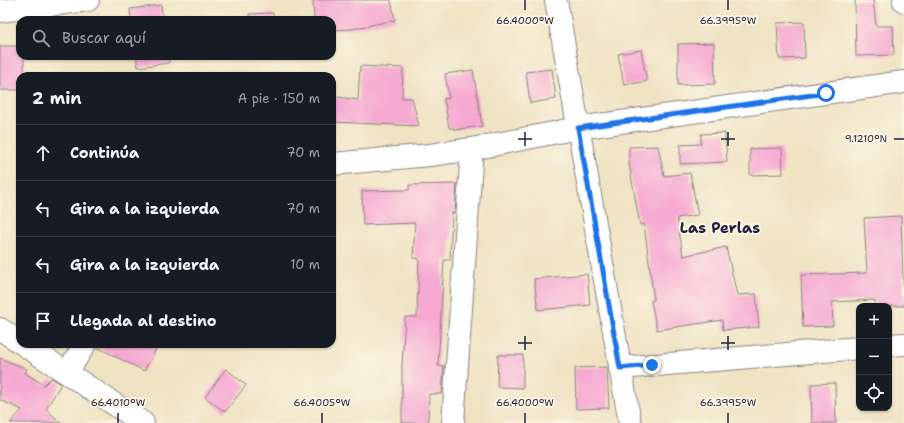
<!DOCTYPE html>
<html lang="es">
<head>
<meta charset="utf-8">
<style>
	body { margin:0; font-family:"Shantell Sans",sans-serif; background:#20242c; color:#f1f3f6 }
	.controls { position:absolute; right:12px; bottom:12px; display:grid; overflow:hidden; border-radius:8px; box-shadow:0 1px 3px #0004 }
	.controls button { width:36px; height:36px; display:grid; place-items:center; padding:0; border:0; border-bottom:1px solid #363941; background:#171b24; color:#f1f3f6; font:20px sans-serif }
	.stop { position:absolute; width:12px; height:12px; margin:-9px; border:3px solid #1a73e8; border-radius:50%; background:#fff }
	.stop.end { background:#1a73e8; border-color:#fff; box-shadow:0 1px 4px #0008 }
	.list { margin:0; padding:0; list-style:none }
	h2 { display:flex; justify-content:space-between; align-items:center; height:52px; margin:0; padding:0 16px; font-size:17px }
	h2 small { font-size:13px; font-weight:400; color:#9ea1a6 }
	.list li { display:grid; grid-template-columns:26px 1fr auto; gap:12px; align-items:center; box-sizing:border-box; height:56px; padding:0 16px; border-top:1px solid #363941 }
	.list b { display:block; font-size:15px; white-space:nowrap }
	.list em { font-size:13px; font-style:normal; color:#9ea1a6 }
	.icon { flex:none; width:22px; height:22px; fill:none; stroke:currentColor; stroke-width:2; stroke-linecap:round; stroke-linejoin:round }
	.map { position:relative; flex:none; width:904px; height:423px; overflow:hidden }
	.search { position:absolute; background:#171b24; box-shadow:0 1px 3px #0004; left:16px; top:16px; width:320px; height:44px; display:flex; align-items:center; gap:10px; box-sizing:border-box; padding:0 14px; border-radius:12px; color:#9ea1a6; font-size:15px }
	.panel { position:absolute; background:#171b24; box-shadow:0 1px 3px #0004; left:16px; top:72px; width:320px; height:276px; border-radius:12px }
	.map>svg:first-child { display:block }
	.building { fill:#f5a9d1 }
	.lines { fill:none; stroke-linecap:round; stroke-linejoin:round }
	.minor-casing { stroke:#88827f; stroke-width:24 }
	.minor { stroke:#fff; stroke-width:22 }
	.route { stroke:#1a73e8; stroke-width:5 }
	.ticks { fill:none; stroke:#22223b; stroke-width:1.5 }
	.labels { text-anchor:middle; stroke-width:4; stroke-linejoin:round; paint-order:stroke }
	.neighbourhood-label { font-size:15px; font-weight:bold; fill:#22223b; stroke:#fcf5e5 }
	.ticks-label { font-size:10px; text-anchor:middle; fill:#22223b; stroke:#fcf5e5; stroke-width:4; stroke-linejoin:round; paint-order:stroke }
</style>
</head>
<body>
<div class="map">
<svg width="904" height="423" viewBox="0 0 904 423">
	<rect width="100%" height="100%" fill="#fcf5e5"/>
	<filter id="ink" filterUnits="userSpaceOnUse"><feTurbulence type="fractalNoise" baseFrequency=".025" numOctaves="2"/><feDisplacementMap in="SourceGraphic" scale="8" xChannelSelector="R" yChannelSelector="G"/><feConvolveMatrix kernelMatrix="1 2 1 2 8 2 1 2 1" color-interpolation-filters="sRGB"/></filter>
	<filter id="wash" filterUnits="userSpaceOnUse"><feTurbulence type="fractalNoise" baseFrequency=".012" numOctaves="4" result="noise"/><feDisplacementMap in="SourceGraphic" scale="16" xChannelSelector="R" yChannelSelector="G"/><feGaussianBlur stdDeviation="0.9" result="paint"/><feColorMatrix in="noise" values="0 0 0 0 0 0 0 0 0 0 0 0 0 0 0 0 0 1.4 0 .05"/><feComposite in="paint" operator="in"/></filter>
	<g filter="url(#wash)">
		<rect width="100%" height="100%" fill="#efe3c3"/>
		<g id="blocks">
			<!-- building -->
			<g class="building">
				<polygon points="313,0 391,0 395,20 352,29 332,30 332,20 314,20"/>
				<polygon points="855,0 873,0 876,26 893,26 894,55 856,56"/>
				<polygon points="161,5 163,20 131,20 130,9"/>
				<polygon points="273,13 273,20 249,20 249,14"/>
				<polygon points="804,22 805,58 779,59 777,23"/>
				<polygon points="714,43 715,84 678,85 678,44"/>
				<polygon points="0,46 20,46 20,56 24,56 24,76 20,76 20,90 0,90"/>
				<polygon points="641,50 647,81 624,85 618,54"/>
				<polygon points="136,56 168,56 169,63 138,67"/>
				<polygon points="360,66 403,68 402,98 412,98 419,126 332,122 332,96 358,100"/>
				<polygon points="552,69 556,99 530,103 526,72"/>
				<polygon points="473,70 482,126 454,130 454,128 449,128 444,98 449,99 445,74"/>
				<polygon points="725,133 727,162 680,164 680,145 701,144 701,134"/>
				<polygon points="658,146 664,176 690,173 698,215 677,218 683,256 726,247 737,295 756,294 759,327 723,330 722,320 657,330 651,301 654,300 644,224 640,225 629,164 629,147"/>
				<polygon points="782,148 783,174 750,175 750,149"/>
				<polygon points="457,184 455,213 452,213 450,260 444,260 438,366 444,366 442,394 429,394 428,423 402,423 402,365 405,317 417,317 419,259 413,258 415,223 363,225 362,191 409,190 409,185"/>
				<polygon points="901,216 904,306 875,306 875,300 832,302 833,326 803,327 801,275 867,273 864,218"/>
				<polygon points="587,274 590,305 538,310 534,279"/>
				<polygon points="97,344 159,344 144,371 97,347"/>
				<polygon points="498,355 523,355 523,388 497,387"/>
				<polygon points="0,358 27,369 25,373 44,385 51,378 61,384 46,409 61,423 10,423 22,410 0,400"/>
				<polygon points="607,367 609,408 576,409 575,368"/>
				<polygon points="226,369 246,385 225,412 205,397"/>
				<polygon points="835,383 836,423 812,423 811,384"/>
			</g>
		</g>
	</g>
	<g filter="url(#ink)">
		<use href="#blocks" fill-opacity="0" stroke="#88827f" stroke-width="1"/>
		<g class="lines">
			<!-- minor casing -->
			<g class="minor-casing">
				<g id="minor">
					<polyline points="556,0 630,423"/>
					<polyline points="904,0 904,1"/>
					<polyline points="0,11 88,0"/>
					<polyline points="332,164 430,155 472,149 578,128 904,82"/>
					<polyline points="0,329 20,342"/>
					<polyline points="23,344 143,423"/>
					<polyline points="889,345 904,344"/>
					<polyline points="620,368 859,348"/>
					<polyline points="67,373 85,344"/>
					<polyline points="453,423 472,149"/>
				</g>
			</g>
			<!-- minor -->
			<use href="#minor" class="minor"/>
		</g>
	</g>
	<g class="lines" filter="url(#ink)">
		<!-- route -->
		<polyline class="route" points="652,365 620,368 578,128 826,93"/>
	</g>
	<!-- ticks -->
	<path class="ticks" d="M525,0V10M728,0V10M525,132V146M728,132V146M518,139H532M721,139H735M894,139H904M525,336V350M728,336V350M518,343H532M721,343H735M118,413V423M322,413V423M525,413V423M728,413V423"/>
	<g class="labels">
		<!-- neighbourhood labels -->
		<g class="neighbourhood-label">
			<text x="720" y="233">Las Perlas</text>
		</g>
	</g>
	<g class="ticks-label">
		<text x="525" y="24">66.4000°W</text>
		<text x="728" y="24">66.3995°W</text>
		<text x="866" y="142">9.1210°N</text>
		<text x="118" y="406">66.4010°W</text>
		<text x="322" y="406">66.4005°W</text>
		<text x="525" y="406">66.4000°W</text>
		<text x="728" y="406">66.3995°W</text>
	</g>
</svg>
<div class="controls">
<button>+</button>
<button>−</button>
<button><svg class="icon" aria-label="locate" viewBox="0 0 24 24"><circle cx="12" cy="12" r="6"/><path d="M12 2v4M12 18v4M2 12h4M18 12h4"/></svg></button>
</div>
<div class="stop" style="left:826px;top:93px"></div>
<div class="stop end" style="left:652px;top:365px"></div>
<div class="search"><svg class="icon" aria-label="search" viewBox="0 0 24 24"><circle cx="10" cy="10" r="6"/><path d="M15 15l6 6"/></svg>Buscar aquí</div>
<section class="panel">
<h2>2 min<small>A pie · 150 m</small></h2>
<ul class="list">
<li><svg class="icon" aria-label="ahead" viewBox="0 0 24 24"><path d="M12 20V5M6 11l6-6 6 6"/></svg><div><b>Continúa</b></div><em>70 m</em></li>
<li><svg class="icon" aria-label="left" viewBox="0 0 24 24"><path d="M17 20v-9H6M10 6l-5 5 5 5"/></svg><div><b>Gira a la izquierda</b></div><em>70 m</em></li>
<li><svg class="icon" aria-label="left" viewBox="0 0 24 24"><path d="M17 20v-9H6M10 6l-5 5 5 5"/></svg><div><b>Gira a la izquierda</b></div><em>10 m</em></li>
<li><svg class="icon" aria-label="arrive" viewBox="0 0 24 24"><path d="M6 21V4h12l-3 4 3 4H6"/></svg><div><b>Llegada al destino</b></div></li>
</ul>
</section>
</div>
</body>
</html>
